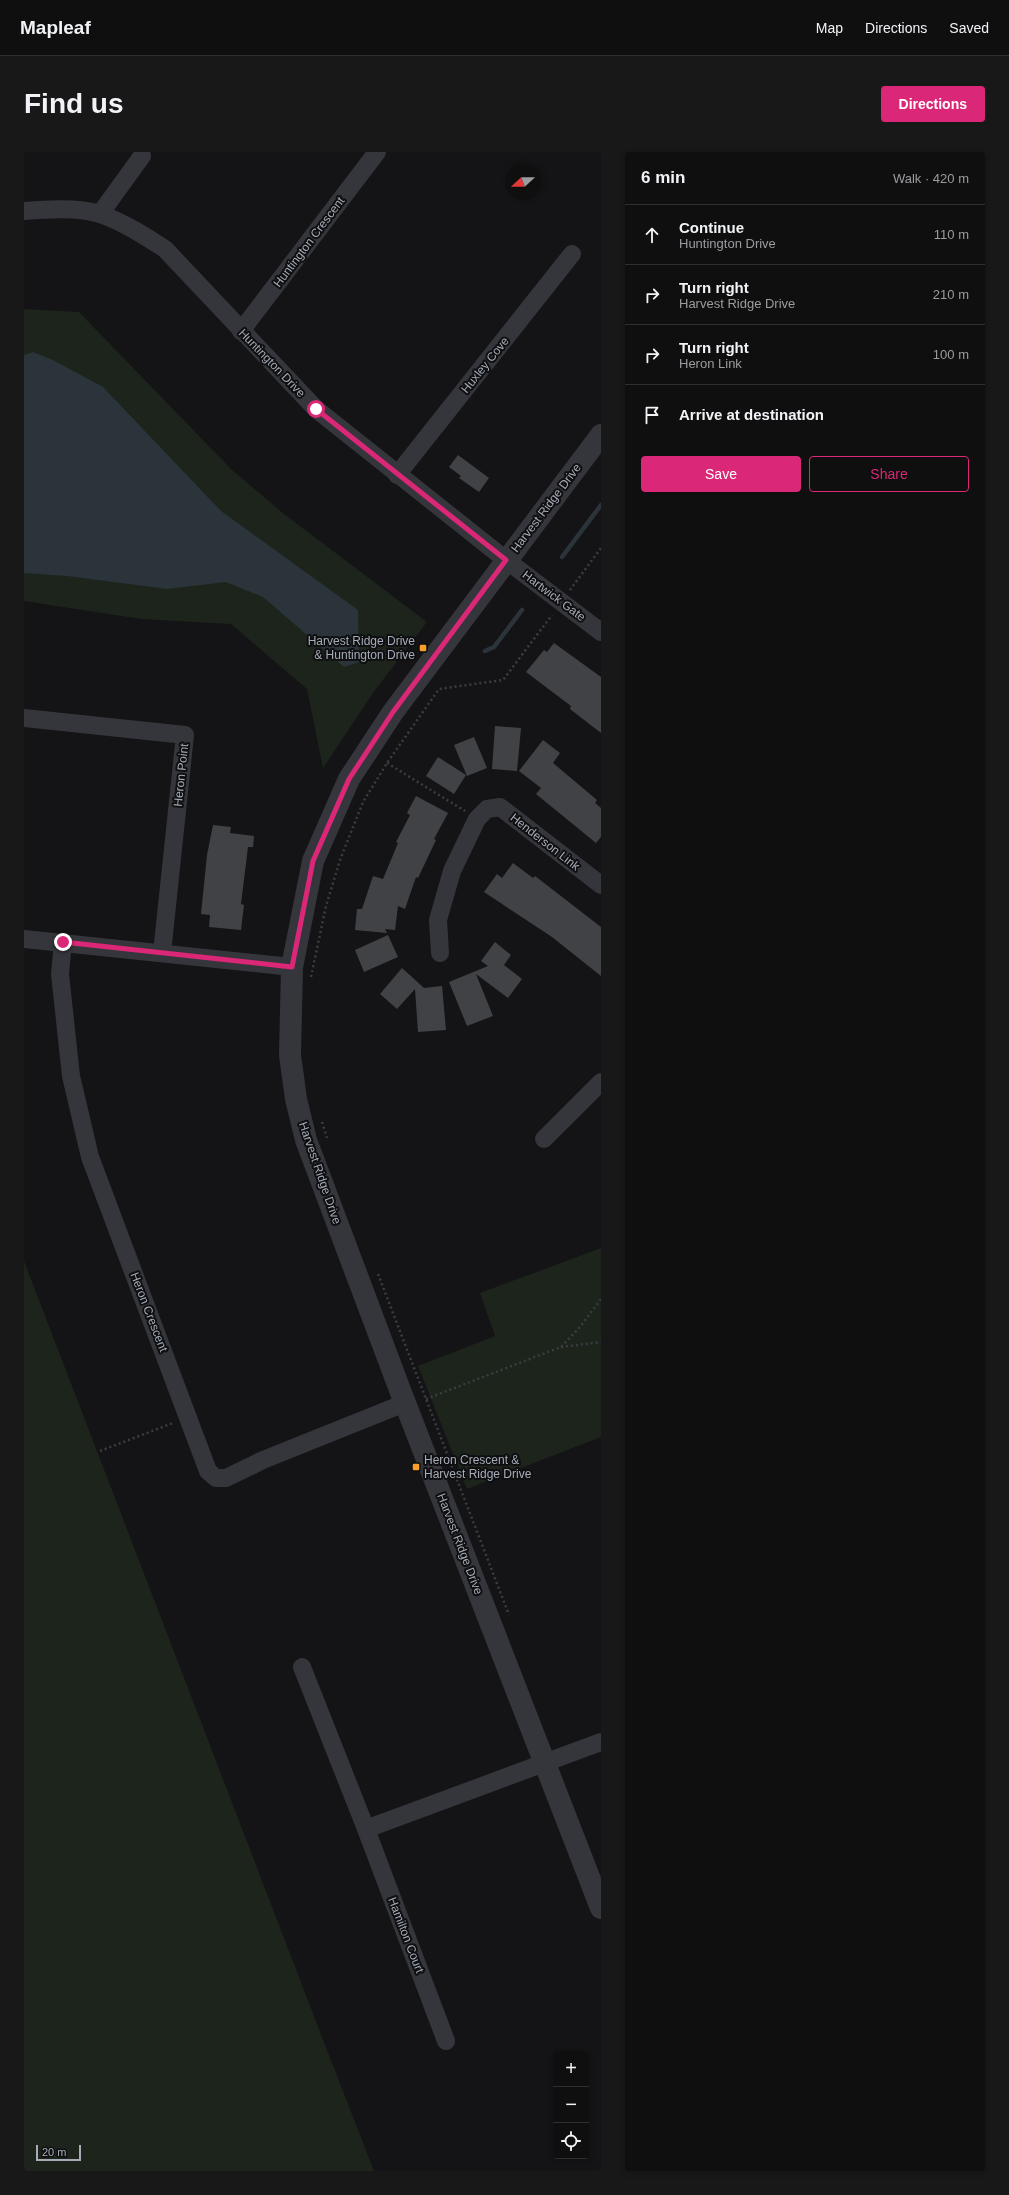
<!DOCTYPE html>
<html lang="en">
<head>
<meta charset="utf-8">
<style>
	body { margin:0; font-family:Arial,sans-serif; background:#181819; color:#f1f3f6 }
	.controls { position:absolute; right:12px; bottom:12px; display:grid; overflow:hidden; border-radius:4px; box-shadow:0 2px 6px #0003 }
	.controls button { width:36px; height:36px; display:grid; place-items:center; padding:0; border:0; border-bottom:1px solid #2f2f30; background:#0f0f10; color:#f1f3f6; font:20px sans-serif }
	.compass { position:absolute; left:481px; top:12px; width:36px; height:36px; border-radius:50%; background:#0f0f10; box-shadow:0 2px 6px #0003; rotate:249deg }
	.scale { position:absolute; left:12px; bottom:10px; width:45px; box-sizing:border-box; padding-left:4px; border:2px solid #a5acb7; border-top:0; font-size:11px; line-height:14px; white-space:nowrap; color:#a5acb7; -webkit-text-stroke:3px #0f0f11; paint-order:stroke }
	.stop { position:absolute; width:12px; height:12px; margin:-9px; border:3px solid #db2777; border-radius:50%; background:#fff }
	.stop.end { background:#db2777; border-color:#fff; box-shadow:0 1px 4px #0008 }
	.list { margin:0; padding:0; list-style:none }
	h2 { display:flex; justify-content:space-between; align-items:center; height:52px; margin:0; padding:0 16px; font-size:17px }
	h2 small { font-size:13px; font-weight:400; color:#9b9c9f }
	.list li { display:grid; grid-template-columns:26px 1fr auto; gap:12px; align-items:center; box-sizing:border-box; height:60px; padding:0 16px; border-top:1px solid #2f2f30 }
	.list b { display:block; font-size:15px; white-space:nowrap }
	.list p { margin:0; font-size:13px; white-space:nowrap; color:#9b9c9f }
	.list em { font-size:13px; font-style:normal; color:#9b9c9f }
	.actions { display:flex; gap:8px; padding:12px 16px }
	.actions a { flex:1; padding:9px 0; border:1px solid #db2777; border-radius:4px; text-align:center; font-size:14px; color:#db2777 }
	.actions .main { background:#db2777; color:#fff }
	.icon { flex:none; width:22px; height:22px; fill:none; stroke:currentColor; stroke-width:2; stroke-linecap:round; stroke-linejoin:round }
	.map { position:relative; flex:none; width:577px; height:2019px; overflow:hidden; border-radius:4px }
	header { display:flex; align-items:center; gap:24px; box-sizing:border-box; height:56px; padding:0 20px; background:#0f0f10; border-bottom:1px solid #2f2f30 }
	header strong { font-size:19px }
	nav { display:flex; gap:22px; margin-inline-start:auto; font-size:14px }
	.intro { display:flex; align-items:center; justify-content:space-between; box-sizing:border-box; height:96px; padding:0 24px }
	h1 { margin:0; font-size:28px }
	.button { padding:10px 18px; border-radius:4px; background:#db2777; color:#fff; font-size:14px; font-weight:700 }
	main { display:flex; gap:24px; padding:0 24px }
	aside { flex:1; background:#0f0f10; border-radius:4px; box-shadow:0 2px 6px #0003 }
	.map>svg:first-child { display:block }
	.green { fill:#1c241c }
	.water { fill:#2a343a }
	.lines { fill:none; stroke-linecap:round; stroke-linejoin:round }
	.stream { stroke:#2a343a; stroke-width:4.5 }
	.building { fill:#404246 }
	.path { stroke:#3b3d42; stroke-width:2.5; stroke-dasharray:2 3; stroke-linecap:butt }
	.minor { stroke:#35363b; stroke-width:18 }
	.tertiary { stroke:#35363b; stroke-width:22 }
	.route { stroke:#db2777; stroke-width:5 }
	.poi-dot { fill:#f89f29; stroke:#0f0f11; stroke-width:1.5 }
	.labels { text-anchor:middle; stroke-width:4; stroke-linejoin:round; paint-order:stroke }
	.street-label { font-size:12px; fill:#a5acb7; stroke:#0f0f11 }
	.poi-label { font-size:12px; fill:#a5acb7; stroke:#0f0f11; text-anchor:end }
</style>
</head>
<body>
<header>
<strong>Mapleaf</strong>
<nav><a>Map</a><a>Directions</a><a>Saved</a></nav>
</header>
<div class="intro"><h1>Find us</h1><a class="button">Directions</a></div>
<main>
<div class="map">
<svg width="577" height="2019" viewBox="0 0 577 2019">
	<rect width="100%" height="100%" fill="#141416"/>
	<!-- green -->
	<g class="green">
		<polygon points="0,157 55,160 207,317 260,362 403,470 349,541 299,616 283,537 207,472 117,467 0,449"/>
		<polygon points="577,1096 577,1285 443,1337 394,1214 471,1184 456,1141"/>
		<polygon points="0,1109 303,1898 350,2019 0,2019"/>
	</g>
	<!-- water -->
	<polygon class="water" points="9,200 29,208 79,235 197,359 334,458 335,510 320,515 239,445 202,430 143,437 43,424 0,421 0,203"/>
	<g class="lines">
		<!-- stream -->
		<g class="stream">
			<polyline points="538,405 577,353"/>
			<polyline points="461,499 470,495 498,458"/>
		</g>
	</g>
	<!-- building -->
	<g class="building">
		<polygon points="434,303 465,326 455,340 435,326 437,324 425,315"/>
		<polygon points="530,491 577,525 577,581 546,557 547,554 502,520 520,498 523,500"/>
		<polygon points="471,574 497,576 493,619 468,617"/>
		<polygon points="450,585 463,616 443,624 430,593"/>
		<polygon points="519,588 536,601 529,611 573,648 571,651 577,656 577,685 572,691 512,642 517,636 495,619"/>
		<polygon points="414,605 442,623 430,642 402,624"/>
		<polygon points="392,644 424,661 410,687 412,688 394,726 392,725 381,757 374,754 371,778 361,777 363,781 331,778 333,757 338,757 349,724 359,727 374,691 372,690 386,663 383,661"/>
		<polygon points="189,673 207,675 206,681 230,684 229,695 224,695 217,752 220,753 217,778 185,775 186,763 177,762 183,703"/>
		<polygon points="489,711 509,726 511,724 577,775 577,824 528,785 460,740 473,722 478,726"/>
		<polygon points="364,783 374,805 340,820 331,798"/>
		<polygon points="471,790 487,803 480,813 498,827 484,846 452,822 469,864 443,874 425,830 464,814 457,809"/>
		<polygon points="378,816 400,836 418,834 422,878 394,880 391,837 373,857 356,842"/>
	</g>
	<g class="lines">
		<!-- path -->
		<g class="path">
			<polyline points="546,438 577,396"/>
			<polyline points="363,611 441,659"/>
			<polyline points="287,825 302,754 316,708 339,650 363,611 415,537 479,528 528,463"/>
			<polyline points="298,970 303,986"/>
			<polyline points="354,1122 485,1463"/>
			<polyline points="537,1195 577,1190"/>
			<polyline points="402,1247 537,1195 556,1175 577,1147"/>
			<polyline points="76,1299 149,1271"/>
		</g>
		<!-- minor -->
		<g class="minor">
			<path d="M0,59C22,57 55,55 76,62C99,70 121,84 141,97L292,257L482,408L577,480"/>
			<polyline points="76,62 118,4"/>
			<polyline points="217,179 353,0"/>
			<polyline points="373,323 548,102"/>
			<polyline points="0,566 161,583 138,801"/>
			<polyline points="0,787 268,815"/>
			<polyline points="39,790 36,822 47,924 66,1005 184,1319 192,1326 202,1326 239,1308 381,1251"/>
			<polyline points="416,801 414,768 428,719 453,667 463,657 476,655 577,733"/>
			<polyline points="520,987 577,930"/>
			<polyline points="278,1515 342,1677 422,1889"/>
			<polyline points="342,1677 577,1590"/>
		</g>
		<!-- tertiary -->
		<polyline class="tertiary" points="577,283 369,560 325,627 289,709 268,815 266,903 272,947 282,988 376,1238 577,1756"/>
	</g>
	<g class="lines">
		<!-- route -->
		<polyline class="route" points="39,790 268,815 289,709 325,627 369,560 482,408 292,257"/>
	</g>
	<!-- markers -->
	<g class="poi-dot">
		<rect x="395" y="492" width="8" height="8" rx="2"/>
		<rect x="388" y="1311" width="8" height="8" rx="2"/>
	</g>
	<g class="labels">
		<!-- street labels -->
		<g class="street-label">
			<text transform="translate(285 90) rotate(-53)" y="4">Huntington Crescent</text>
			<text transform="translate(248 211) rotate(46)" y="4">Huntington Drive</text>
			<text transform="translate(461 213) rotate(-51)" y="4">Huxley Cove</text>
			<text transform="translate(522 356) rotate(-53)" y="4">Harvest Ridge Drive</text>
			<text transform="translate(530 444) rotate(37)" y="4">Hartwick Gate</text>
			<text transform="translate(157 623) rotate(-84)" y="4">Heron Point</text>
			<text transform="translate(521 690) rotate(38)" y="4">Henderson Link</text>
			<text transform="translate(296 1021) rotate(71)" y="4">Harvest Ridge Drive</text>
			<text transform="translate(125 1160) rotate(69)" y="4">Heron Crescent</text>
			<text transform="translate(436 1392) rotate(69)" y="4">Harvest Ridge Drive</text>
			<text transform="translate(382 1783) rotate(69)" y="4">Hamilton Court</text>
		</g>
		<!-- poi labels -->
		<g class="poi-label">
			<text x="391" y="493">Harvest Ridge Drive<tspan x="391" dy="14">&amp; Huntington Drive</tspan></text>
			<text x="400" y="1312" text-anchor="start">Heron Crescent &amp;<tspan x="400" dy="14">Harvest Ridge Drive</tspan></text>
		</g>
	</g>
</svg>
<div class="controls">
<button>+</button>
<button>−</button>
<button><svg class="icon" aria-label="locate" viewBox="0 0 24 24"><circle cx="12" cy="12" r="6"/><path d="M12 2v4M12 18v4M2 12h4M18 12h4"/></svg></button>
</div>
<svg class="compass" viewBox="-18 -18 36 36"><path d="M0-13l5 13h-10z" fill="#e53935"/><path d="M0 13l5-13h-10z" fill="#9b9c9f"/></svg>
<div class="scale">20 m</div>
<div class="stop" style="left:292px;top:257px"></div>
<div class="stop end" style="left:39px;top:790px"></div>
</div>
<aside>
<h2>6 min<small>Walk · 420 m</small></h2>
<ul class="list">
<li><svg class="icon" aria-label="ahead" viewBox="0 0 24 24"><path d="M12 20V5M6 11l6-6 6 6"/></svg><div><b>Continue</b><p>Huntington Drive</p></div><em>110 m</em></li>
<li><svg class="icon" aria-label="right" viewBox="0 0 24 24"><path d="M7 20v-9h11M14 6l5 5-5 5"/></svg><div><b>Turn right</b><p>Harvest Ridge Drive</p></div><em>210 m</em></li>
<li><svg class="icon" aria-label="right" viewBox="0 0 24 24"><path d="M7 20v-9h11M14 6l5 5-5 5"/></svg><div><b>Turn right</b><p>Heron Link</p></div><em>100 m</em></li>
<li><svg class="icon" aria-label="arrive" viewBox="0 0 24 24"><path d="M6 21V4h12l-3 4 3 4H6"/></svg><div><b>Arrive at destination</b></div></li>
</ul>
<div class="actions"><a class="main">Save</a><a>Share</a></div>
</aside>
</main>
</body>
</html>
